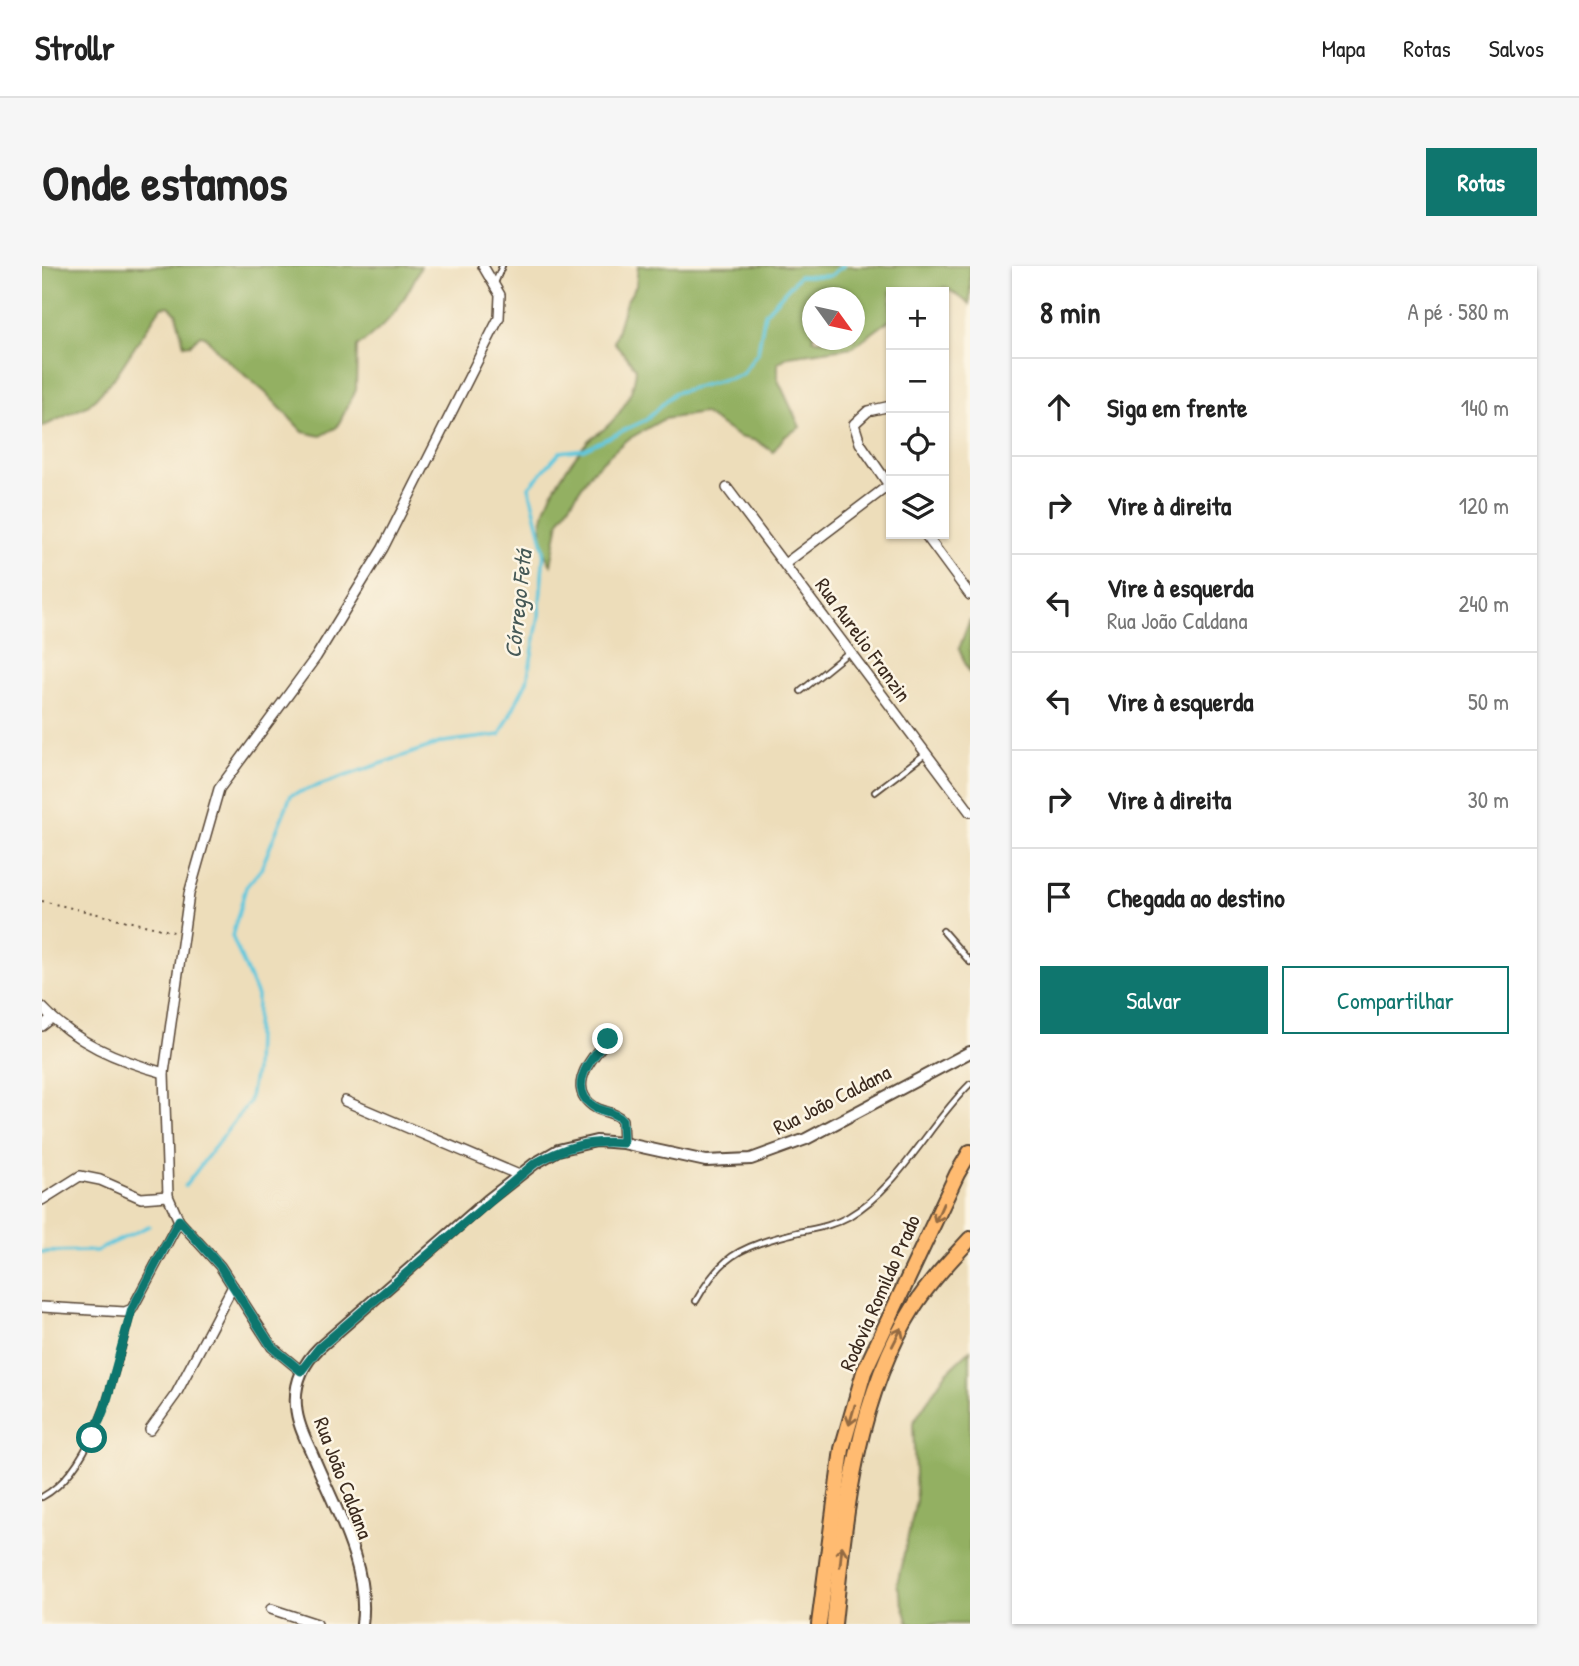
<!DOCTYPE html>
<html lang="pt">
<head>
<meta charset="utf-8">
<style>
	body { margin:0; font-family:"Patrick Hand",sans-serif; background:#f6f6f6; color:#222 }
	.controls { position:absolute; right:21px; top:21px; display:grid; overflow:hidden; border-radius:0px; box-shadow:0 2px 5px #0004 }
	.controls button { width:63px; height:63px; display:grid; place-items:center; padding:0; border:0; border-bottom:2px solid #e0e0e0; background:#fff; color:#222; font:35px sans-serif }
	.compass { position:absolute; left:760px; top:21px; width:63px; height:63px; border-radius:50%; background:#fff; box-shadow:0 2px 5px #0004; rotate:123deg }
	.stop { position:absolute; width:21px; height:21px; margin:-16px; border:5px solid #0f766e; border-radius:50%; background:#fff }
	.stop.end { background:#0f766e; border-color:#fff; box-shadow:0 2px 7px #0008 }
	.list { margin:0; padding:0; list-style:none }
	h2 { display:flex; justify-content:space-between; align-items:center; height:91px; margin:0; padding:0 28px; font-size:30px }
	h2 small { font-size:23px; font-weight:400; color:#767676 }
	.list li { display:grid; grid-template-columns:46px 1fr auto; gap:21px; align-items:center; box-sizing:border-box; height:98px; padding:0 28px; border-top:2px solid #e0e0e0 }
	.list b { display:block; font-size:26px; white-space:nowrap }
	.list p { margin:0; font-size:23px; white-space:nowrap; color:#767676 }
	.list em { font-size:23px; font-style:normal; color:#767676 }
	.actions { display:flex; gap:14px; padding:21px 28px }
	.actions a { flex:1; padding:16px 0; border:2px solid #0f766e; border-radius:0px; text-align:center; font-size:24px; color:#0f766e }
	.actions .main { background:#0f766e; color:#fff }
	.icon { flex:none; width:38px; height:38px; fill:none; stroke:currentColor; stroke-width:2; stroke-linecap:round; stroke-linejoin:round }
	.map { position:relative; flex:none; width:928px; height:1358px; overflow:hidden; border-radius:0px }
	header { display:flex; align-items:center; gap:42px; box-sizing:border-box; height:98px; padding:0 35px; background:#fff; border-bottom:2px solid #e0e0e0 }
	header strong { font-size:33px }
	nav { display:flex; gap:38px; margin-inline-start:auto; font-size:24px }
	.intro { display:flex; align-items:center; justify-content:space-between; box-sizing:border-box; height:168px; padding:0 42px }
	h1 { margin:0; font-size:49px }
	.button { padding:18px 32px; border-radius:0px; background:#0f766e; color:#fff; font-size:24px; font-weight:700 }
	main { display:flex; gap:42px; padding:0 42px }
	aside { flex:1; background:#fff; border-radius:0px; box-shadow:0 2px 5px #0004 }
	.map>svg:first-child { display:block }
	.forest { fill:#93b062; stroke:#676d40; stroke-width:2; fill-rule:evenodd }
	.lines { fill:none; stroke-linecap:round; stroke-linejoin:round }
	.stream { stroke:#60c7dd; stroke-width:3.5 }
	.service-casing { stroke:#564535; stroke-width:8 }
	.minor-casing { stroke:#564535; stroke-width:12 }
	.tertiary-casing { stroke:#564535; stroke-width:14 }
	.primary-casing { stroke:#564535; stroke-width:18 }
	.path { stroke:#564535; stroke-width:2; stroke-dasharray:2 5; stroke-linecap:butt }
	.service { stroke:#fff; stroke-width:4.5 }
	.minor { stroke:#fff; stroke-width:9 }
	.tertiary { stroke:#fff; stroke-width:10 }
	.primary { stroke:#ffbb71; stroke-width:14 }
	.oneway { stroke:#936b43 }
	.route { stroke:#0f766e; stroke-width:9 }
	.labels { text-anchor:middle; stroke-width:5; stroke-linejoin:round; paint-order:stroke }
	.street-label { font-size:21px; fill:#3b2a1e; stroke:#fcf5e5 }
	.water-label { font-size:23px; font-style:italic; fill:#465957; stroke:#fcf5e5 }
</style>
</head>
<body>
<header>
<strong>Strollr</strong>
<nav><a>Mapa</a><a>Rotas</a><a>Salvos</a></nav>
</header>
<div class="intro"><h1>Onde estamos</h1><a class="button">Rotas</a></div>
<main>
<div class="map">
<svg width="928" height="1358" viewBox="0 0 928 1358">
	<rect width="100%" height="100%" fill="#fcf5e5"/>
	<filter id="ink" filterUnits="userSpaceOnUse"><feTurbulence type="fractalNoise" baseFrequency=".0143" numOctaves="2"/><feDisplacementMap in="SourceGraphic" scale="14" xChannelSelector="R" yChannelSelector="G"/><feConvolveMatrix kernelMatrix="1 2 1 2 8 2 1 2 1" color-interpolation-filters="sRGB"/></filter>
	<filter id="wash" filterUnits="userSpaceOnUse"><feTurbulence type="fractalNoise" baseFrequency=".00686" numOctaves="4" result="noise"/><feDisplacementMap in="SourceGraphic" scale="28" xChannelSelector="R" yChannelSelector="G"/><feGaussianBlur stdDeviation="1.57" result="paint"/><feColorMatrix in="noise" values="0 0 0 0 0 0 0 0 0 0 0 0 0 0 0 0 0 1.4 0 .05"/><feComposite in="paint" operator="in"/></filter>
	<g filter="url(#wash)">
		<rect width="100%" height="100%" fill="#edddba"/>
		<!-- forest -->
		<g class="forest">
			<path d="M0,0H379C361,38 349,57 315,81L314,124L295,161L279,170L261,166L224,127L178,88L163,70L158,69L149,78L142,79L134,47L127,40L119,41L73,111L47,139L0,161Z"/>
			<path d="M596,0H928V38L903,21L894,26H849V53L811,81L747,90L736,97V114L758,161L742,171L731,186L715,175L697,171L661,147L622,153L583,175L550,205L517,255L509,299C481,259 519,207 545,176C549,170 557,168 562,163C580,148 593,125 594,102L572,76L584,36L594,20ZM771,32H813V74H771Z"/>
			<polygon points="928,353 928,408 917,383"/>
			<polygon points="928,1084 928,1358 867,1358 855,1318 874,1235 871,1157 904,1107"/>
		</g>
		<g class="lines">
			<!-- stream -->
			<g class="stream">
				<polyline points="143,920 207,836 213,805 215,730 190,670 204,621 219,603 249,529 401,476 458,469 485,415 497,350 502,283 487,221 518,186 542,183 604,154 632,127 699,109 716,86 723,47 757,10 787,10 801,0"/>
				<polyline points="0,986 54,985 107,960"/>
			</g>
		</g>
	</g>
	<g filter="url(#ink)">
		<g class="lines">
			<!-- service casing -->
			<g class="service-casing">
				<g id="service">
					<polyline points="453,17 460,0"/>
					<polyline points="902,144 902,145"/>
					<polyline points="759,425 807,386"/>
					<polyline points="833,526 883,488"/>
					<polyline points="901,665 928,696"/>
					<path d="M654,1035C678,992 696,981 745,969C766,963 786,962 806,951C859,920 885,860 928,818"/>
					<path d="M0,1231C55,1201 74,1101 90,1044"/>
				</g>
			</g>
			<!-- minor casing -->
			<g class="minor-casing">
				<g id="minor">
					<polyline points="849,140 826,145 812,158 818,177 849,222"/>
					<polyline points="685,222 928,546"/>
					<polyline points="883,268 928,329"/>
					<polyline points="744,297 847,219"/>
					<path d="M0,741C33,777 76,794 122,807"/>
					<polyline points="0,760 10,752"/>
					<path d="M566,773C552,789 523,820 551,840C560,847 572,845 580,854L581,877"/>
					<polyline points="303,835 477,909"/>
					<polyline points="0,934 38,910 58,914 99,932 126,930"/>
					<polyline points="0,1041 83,1046 90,1043 137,955"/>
					<polyline points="259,1105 230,1081 178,1000 137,955 126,930 122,807 147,628 177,523 274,391 341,282 457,52 458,29 441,0"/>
					<polyline points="108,1164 134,1128 191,1020"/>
					<polyline points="229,1343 275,1358"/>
				</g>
			</g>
			<!-- tertiary casing -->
			<g class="tertiary-casing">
				<path id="tertiary" d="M320,1358C328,1301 292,1241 271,1190C264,1174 255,1157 254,1140C252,1116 261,1098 277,1082L446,934L492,898L516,884L554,875L581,877L664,895L709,893L764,873L928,786"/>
			</g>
			<!-- primary casing -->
			<g class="primary-casing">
				<g id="primary">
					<polyline points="777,1358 800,1183 822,1106 915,908 928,886"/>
					<path d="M792,1358C803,1250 813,1133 873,1039C888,1015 909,994 928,973"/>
				</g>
			</g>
			<!-- path -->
			<polyline class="path" points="0,635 132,666"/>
			<!-- service -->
			<use href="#service" class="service"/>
			<!-- minor -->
			<use href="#minor" class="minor"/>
			<!-- tertiary -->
			<use href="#tertiary" class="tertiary"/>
			<!-- primary -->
			<use href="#primary" class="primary"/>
		</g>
		<!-- one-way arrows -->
		<defs><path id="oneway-shaft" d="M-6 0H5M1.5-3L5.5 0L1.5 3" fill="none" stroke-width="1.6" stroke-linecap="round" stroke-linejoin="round" transform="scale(1.75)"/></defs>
		<g class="oneway">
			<use href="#oneway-shaft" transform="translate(897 947) rotate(114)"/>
			<use href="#oneway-shaft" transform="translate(855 1071) rotate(-63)"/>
			<use href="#oneway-shaft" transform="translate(810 1149) rotate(106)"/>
			<use href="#oneway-shaft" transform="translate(799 1290) rotate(-84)"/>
		</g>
	</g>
	<g class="lines" filter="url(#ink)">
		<!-- route -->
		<path class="route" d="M50,1172L63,1141L90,1043L137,954L178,1000L230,1081L259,1105L277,1082L492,898C522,881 546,874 581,877L580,854C572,845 560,846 551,840C523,820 552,789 566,773"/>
	</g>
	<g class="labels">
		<!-- street labels -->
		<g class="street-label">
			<text transform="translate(821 374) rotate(54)" y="7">Rua Aurelio Franzin</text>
			<text transform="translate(790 834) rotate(-27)" y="7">Rua João Caldana</text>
			<text transform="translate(838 1027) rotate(-66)" y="7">Rodovia Romildo Prado</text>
			<text transform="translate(301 1212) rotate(69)" y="7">Rua João Caldana</text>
		</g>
		<!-- water labels -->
		<g class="water-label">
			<text transform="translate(476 338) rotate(-84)" y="8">Córrego Fetá</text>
		</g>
	</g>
</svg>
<div class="controls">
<button>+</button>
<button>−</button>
<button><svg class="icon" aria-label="locate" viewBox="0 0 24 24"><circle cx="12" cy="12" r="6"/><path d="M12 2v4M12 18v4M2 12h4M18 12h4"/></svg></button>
<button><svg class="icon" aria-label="layers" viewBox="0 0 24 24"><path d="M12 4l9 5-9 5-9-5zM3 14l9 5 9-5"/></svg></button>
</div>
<svg class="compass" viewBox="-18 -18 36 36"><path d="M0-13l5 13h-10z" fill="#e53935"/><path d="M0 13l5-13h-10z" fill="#767676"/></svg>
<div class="stop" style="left:50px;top:1172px"></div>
<div class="stop end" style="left:566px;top:773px"></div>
</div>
<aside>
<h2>8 min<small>A pé · 580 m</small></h2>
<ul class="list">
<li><svg class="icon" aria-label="ahead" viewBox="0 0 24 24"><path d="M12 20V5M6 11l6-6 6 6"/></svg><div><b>Siga em frente</b></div><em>140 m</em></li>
<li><svg class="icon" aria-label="right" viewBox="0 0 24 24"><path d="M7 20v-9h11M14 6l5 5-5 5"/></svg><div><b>Vire à direita</b></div><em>120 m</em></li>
<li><svg class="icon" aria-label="left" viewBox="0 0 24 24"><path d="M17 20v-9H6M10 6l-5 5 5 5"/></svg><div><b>Vire à esquerda</b><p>Rua João Caldana</p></div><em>240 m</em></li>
<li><svg class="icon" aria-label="left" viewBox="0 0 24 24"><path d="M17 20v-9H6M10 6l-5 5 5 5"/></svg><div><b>Vire à esquerda</b></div><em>50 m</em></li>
<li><svg class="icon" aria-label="right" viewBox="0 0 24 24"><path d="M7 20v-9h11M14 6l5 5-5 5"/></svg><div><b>Vire à direita</b></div><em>30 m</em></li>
<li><svg class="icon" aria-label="arrive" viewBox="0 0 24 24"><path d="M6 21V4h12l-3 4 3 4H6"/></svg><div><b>Chegada ao destino</b></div></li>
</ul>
<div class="actions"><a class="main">Salvar</a><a>Compartilhar</a></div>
</aside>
</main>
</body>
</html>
